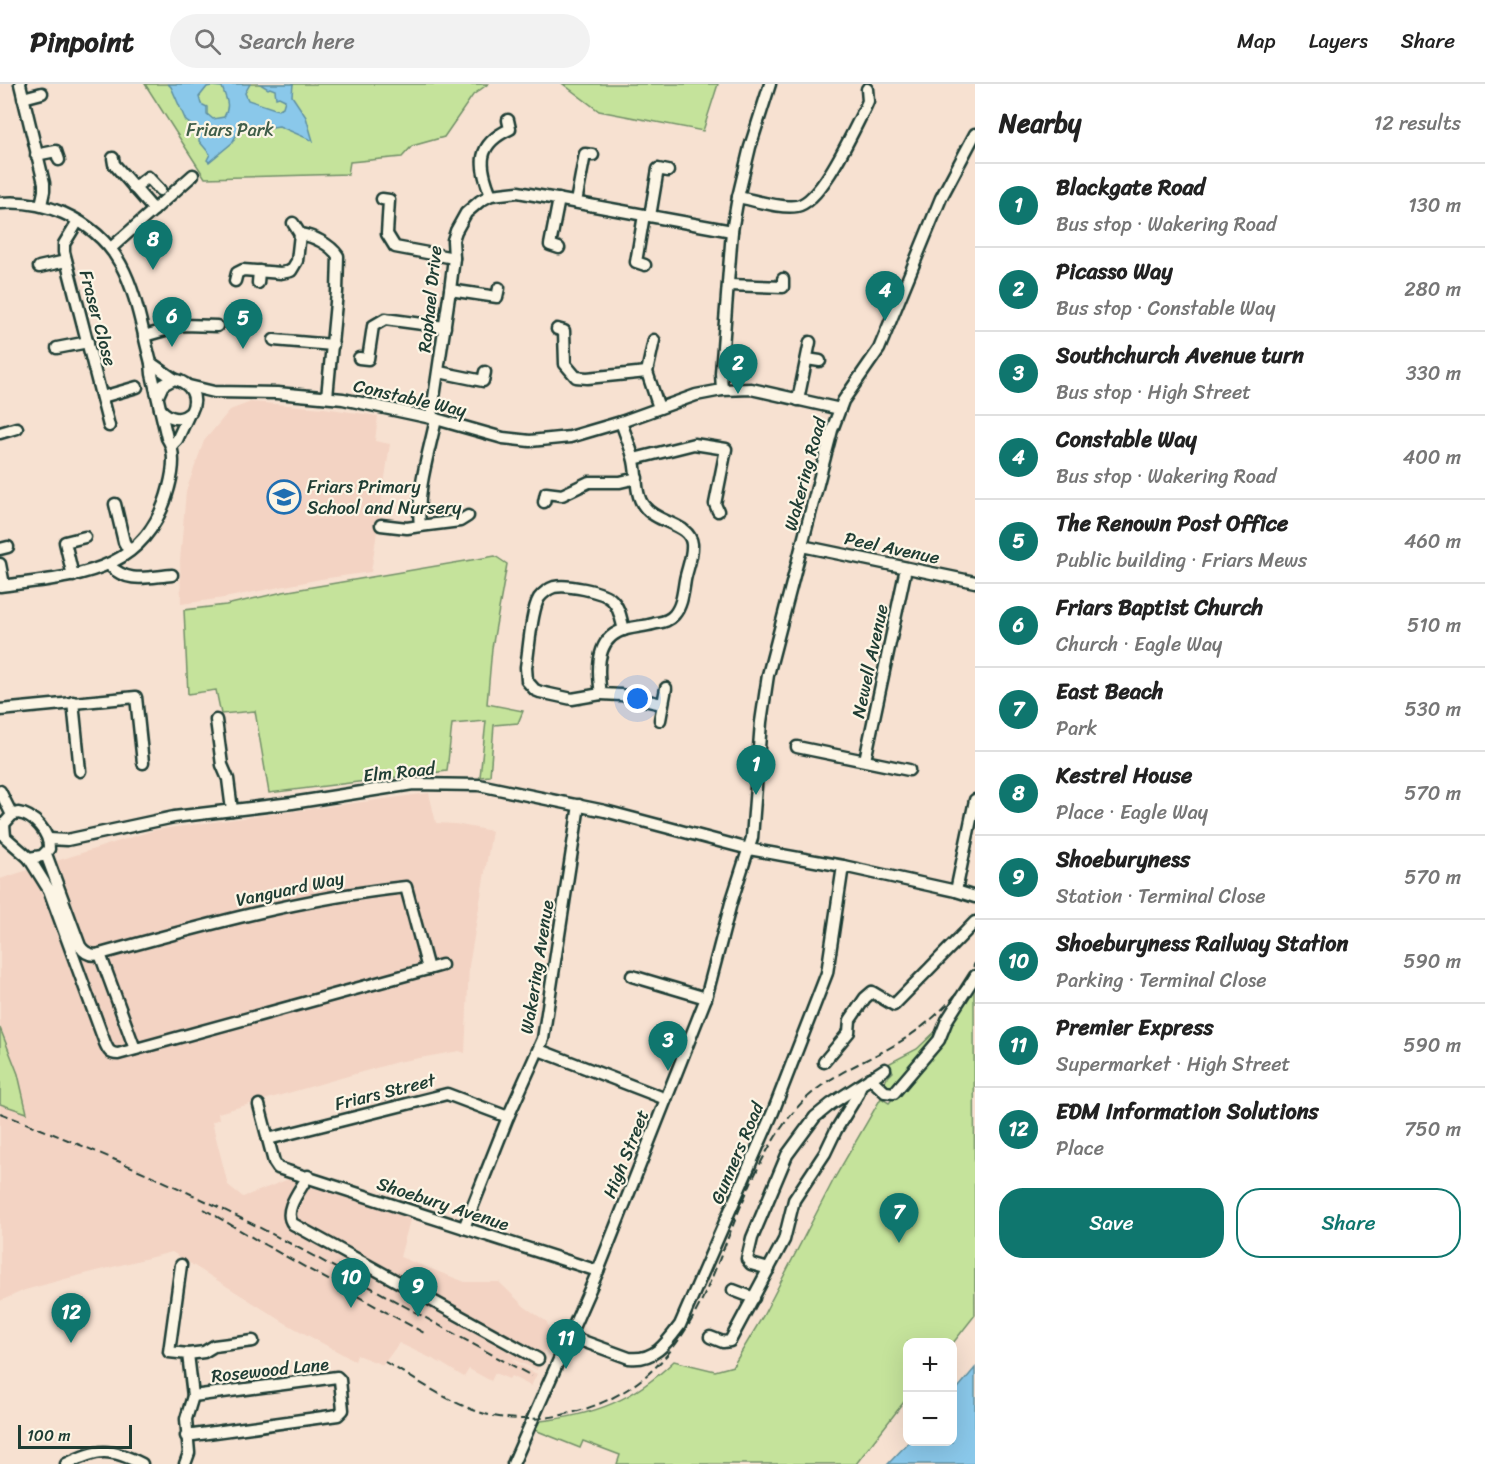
<!DOCTYPE html>
<html lang="en">
<head>
<meta charset="utf-8">
<style>
	body { margin:0; font-family:Sriracha,sans-serif; background:#f2f2f2; color:#222 }
	.controls { position:absolute; right:18px; bottom:18px; display:grid; overflow:hidden; border-radius:12px; box-shadow:0 6px 24px #0002 }
	.controls button { width:54px; height:54px; display:grid; place-items:center; padding:0; border:0; border-bottom:2px solid #e0e0e0; background:#fff; color:#222; font:30px sans-serif }
	.scale { position:absolute; left:18px; bottom:15px; width:114px; box-sizing:border-box; padding-left:6px; border:3px solid #1f3d34; border-top:0; font-size:16px; line-height:21px; white-space:nowrap; color:#1f3d34; -webkit-text-stroke:4px #fcf5e5; paint-order:stroke }
	.you { position:absolute; left:638px; top:615px; width:21px; height:21px; margin:-15px; border:4px solid #fff; border-radius:50%; background:#1a73e8; box-shadow:0 0 0 9px #1a73e833 }
	.badge { display:grid; place-items:center; width:39px; height:39px; border-radius:50%; background:#0f766e; color:#fff; font-size:20px; font-weight:700 }
	.pin { position:absolute; translate:-50% -50px; filter:drop-shadow(0 2px 3px #0008) }
	.pin::after { content:''; position:absolute; top:32px; width:21px; height:18px; background:inherit; clip-path:polygon(0 0,100% 0,50% 100%) }
	.list { margin:0; padding:0; list-style:none }
	h2 { display:flex; justify-content:space-between; align-items:center; height:78px; margin:0; padding:0 24px; font-size:26px }
	h2 small { font-size:20px; font-weight:400; color:#767676 }
	.list li { display:grid; grid-template-columns:39px 1fr auto; gap:18px; align-items:center; box-sizing:border-box; height:84px; padding:0 24px; border-top:2px solid #e0e0e0 }
	.list b { display:block; font-size:22px; white-space:nowrap }
	.list p { margin:0; font-size:20px; white-space:nowrap; color:#767676 }
	.list em { font-size:20px; font-style:normal; color:#767676 }
	.actions { display:flex; gap:12px; padding:18px 24px }
	.actions a { flex:1; padding:14px 0; border:2px solid #0f766e; border-radius:24px; text-align:center; font-size:21px; color:#0f766e }
	.actions .main { background:#0f766e; color:#fff }
	.icon { flex:none; width:33px; height:33px; fill:none; stroke:currentColor; stroke-width:2; stroke-linecap:round; stroke-linejoin:round }
	.map { position:relative; flex:none; width:975px; height:1380px; overflow:hidden }
	header { display:flex; align-items:center; gap:36px; box-sizing:border-box; height:84px; padding:0 30px; background:#fff; border-bottom:2px solid #e0e0e0 }
	header strong { font-size:28px }
	nav { display:flex; gap:33px; margin-inline-start:auto; font-size:21px }
	.search { width:420px; height:54px; background:#f2f2f2; display:flex; align-items:center; gap:15px; box-sizing:border-box; padding:0 21px; border-radius:33px; color:#767676; font-size:22px }
	main { display:flex }
	aside { flex:1; background:#fff }
	.map>svg:first-child { display:block }
	.built { fill:#f3d3c3 }
	.green { fill:#c5e39b; stroke:#729068; stroke-width:1.5 }
	.water { fill:#8ac8ea; stroke:#5f90a1; stroke-width:1.5; fill-rule:evenodd }
	.lines { fill:none; stroke-linecap:round; stroke-linejoin:round }
	.minor-casing { stroke:#1f3d34; stroke-width:15 }
	.minor { stroke:#fcf5e5; stroke-width:10 }
	.rail { stroke:#1f3d34; stroke-width:2; stroke-dasharray:9 4.5; stroke-linecap:butt }
	.labels { text-anchor:middle; stroke-width:4.5; stroke-linejoin:round; paint-order:stroke }
	.park-label { font-size:18px; fill:#405e49; stroke:#fcf5e5 }
	.street-label { font-size:18px; fill:#1f3d34; stroke:#fcf5e5 }
	.poi-label { font-size:18px; fill:#1f3d34; stroke:#fcf5e5; text-anchor:start }
</style>
</head>
<body>
<header>
<strong>Pinpoint</strong>
<div class="search"><svg class="icon" aria-label="search" viewBox="0 0 24 24"><circle cx="10" cy="10" r="6"/><path d="M15 15l6 6"/></svg>Search here</div>
<nav><a>Map</a><a>Layers</a><a>Share</a></nav>
</header>
<main>
<div class="map">
<svg width="975" height="1380" viewBox="0 0 975 1380">
	<rect width="100%" height="100%" fill="#f7e1d1"/>
	<filter id="ink" filterUnits="userSpaceOnUse"><feTurbulence type="fractalNoise" baseFrequency=".0167" numOctaves="2"/><feDisplacementMap in="SourceGraphic" scale="12" xChannelSelector="R" yChannelSelector="G"/><feConvolveMatrix kernelMatrix="1 2 1 2 8 2 1 2 1" color-interpolation-filters="sRGB"/></filter>
	<g filter="url(#ink)">
		<!-- built -->
		<g class="built">
			<polygon points="251,318 324,324 378,332 375,357 390,360 371,488 321,495 224,514 181,520 180,477 186,407 204,357 230,326"/>
			<polygon points="429,709 436,739 455,740 492,747 469,882 465,969 459,967 397,978 218,1029 219,1035 212,1038 228,1101 243,1113 309,1087 414,1121 400,1173 465,1198 499,1198 525,1223 547,1238 551,1253 537,1286 510,1274 517,1280 537,1290 531,1302 511,1292 509,1295 495,1289 491,1297 469,1285 464,1293 441,1279 399,1259 383,1281 357,1271 355,1277 287,1240 172,1168 65,1195 25,1206 0,1217 0,795 154,746"/>
		</g>
		<!-- green -->
		<g class="green">
			<polygon points="145,0 488,0 473,11 444,53 412,62 402,73 350,78 348,90 205,94"/>
			<polygon points="563,0 718,0 703,47 599,27"/>
			<polygon points="495,472 507,480 492,564 487,620 523,627 518,639 494,641 490,692 480,693 486,637 452,640 447,687 269,709 255,627 221,630 216,606 188,610 184,526 226,521 283,508"/>
			<path d="M974,903L975,1231L953,1259L908,1258L907,1314L856,1380H617L620,1371L583,1357L580,1364L535,1346L540,1337C595,1331 634,1316 674,1277L715,1287L733,1282L763,1232L834,1095L881,1014L889,1019L895,1012L904,1006L942,960L950,940Z"/>
			<polygon points="0,944 18,990 27,1029 0,1020"/>
			<polygon points="938,945 939,949 909,989 891,1004 881,1000 893,988 888,980 917,965"/>
		</g>
		<!-- water -->
		<g class="water">
			<path d="M168,0H250L245,9L248,16L278,26L283,23L285,16L279,13L276,14L275,6L270,4L268,5L260,0H293L292,12L306,33L313,57L279,42L238,48L232,59L209,78L207,76L210,70L199,57L200,47L186,37L171,3ZM211,2L222,3C226,15 231,21 224,33L213,35L207,30V23L201,20L199,13L207,3Z"/>
			<polygon points="975,1284 975,1380 888,1380 909,1358 952,1358 953,1310"/>
		</g>
		<g class="lines">
			<!-- minor casing -->
			<g class="minor-casing">
				<g id="minor">
					<polyline points="20,0 44,99 44,107 41,121"/>
					<polyline points="23,14 42,9"/>
					<polyline points="36,71 56,67 59,76"/>
					<polyline points="113,74 114,80 154,126"/>
					<polyline points="134,104 148,93 160,106"/>
					<path d="M491,111C478,80 477,60 510,45L508,36"/>
					<path d="M738,113C754,116 781,125 797,122C822,117 852,49 864,26L868,17L867,5"/>
					<polyline points="382,115 389,116 387,150 395,163 454,174"/>
					<polyline points="559,115 550,161 559,164"/>
					<polyline points="576,118 585,70 593,71"/>
					<path d="M0,119C22,117 42,120 63,129C131,159 134,215 151,279L152,290L167,354C176,367 173,388 169,403C147,491 75,492 0,502"/>
					<polyline points="644,131 636,178 645,181"/>
					<polyline points="650,132 658,85 668,87"/>
					<polyline points="78,137 64,160 64,168 109,342"/>
					<path d="M293,139L300,150C313,152 330,160 338,172L337,208L327,313"/>
					<polyline points="111,164 193,91"/>
					<polyline points="39,183 66,177"/>
					<polyline points="235,197 237,189 243,186 281,189 291,187 297,177 300,150"/>
					<polyline points="258,199 259,187"/>
					<polyline points="729,201 783,203 783,195"/>
					<polyline points="450,206 497,213 499,204"/>
					<polyline points="557,245 564,247 565,280 576,293 587,294 647,288 659,324"/>
					<polyline points="144,252 183,241 217,242"/>
					<polyline points="274,256 333,261"/>
					<polyline points="57,264 88,258"/>
					<polyline points="359,274 368,275 373,242 385,235 445,243"/>
					<polyline points="807,275 820,277"/>
					<polyline points="151,279 174,295"/>
					<polyline points="439,288 483,297 485,288"/>
					<polyline points="647,288 654,256"/>
					<polyline points="189,302 214,308 277,309 343,315 436,335 503,354 530,357 570,353 621,338 696,311 722,306 751,305 840,325"/>
					<polyline points="722,306 721,289 732,147 738,113 750,63 770,0"/>
					<path d="M158,312L163,301L174,295C191,299 199,313 191,328C180,338 170,335 160,325"/>
					<polyline points="102,313 137,303"/>
					<polyline points="798,316 810,258"/>
					<polyline points="431,334 450,206 454,174 453,156 456,147 466,129 480,117 491,111 518,108 732,147"/>
					<path d="M621,338C625,350 630,361 633,373C638,388 634,410 644,422C657,440 690,439 692,460C693,472 687,485 685,496C683,508 682,522 674,531C668,538 661,538 653,540C642,543 628,543 618,548C595,559 598,590 601,610L621,611L662,620"/>
					<polyline points="0,349 17,344"/>
					<polyline points="172,361 177,356 188,332"/>
					<polyline points="634,375 694,360 726,365 715,420 718,427"/>
					<polyline points="544,418 546,409 562,411 589,398 620,398 637,394"/>
					<polyline points="115,420 124,458 129,467"/>
					<path d="M381,441L407,444L420,442C416,406 429,369 436,335"/>
					<polyline points="420,442 460,437 468,432"/>
					<polyline points="802,462 975,498"/>
					<polyline points="0,465 8,463"/>
					<polyline points="0,480 4,501"/>
					<path d="M109,481C128,500 147,493 172,491"/>
					<polyline points="73,492 65,458 85,453"/>
					<path d="M601,610L572,615L540,608L535,606L527,597L526,583C529,566 531,527 539,514C543,509 548,505 554,503C566,500 603,507 612,516C620,524 621,536 624,546"/>
					<polyline points="73,618 80,687"/>
					<polyline points="0,626 136,613 143,679"/>
					<polyline points="216,636 222,681 228,695 232,726"/>
					<polyline points="660,636 666,604"/>
					<polyline points="797,663 909,686"/>
					<polyline points="865,676 906,484"/>
					<polyline points="0,707 12,731"/>
					<path d="M18,729C34,731 50,749 49,765L42,772L29,774L5,753L4,740L12,731Z"/>
					<polyline points="49,755 67,756 174,733 292,719 413,700 479,701 605,727 749,765 843,782 956,807 975,813"/>
					<path d="M29,774L49,806L105,959C108,966 110,970 118,970L428,885L406,803C301,814 201,842 100,870C92,872 85,870 80,862L46,770"/>
					<polyline points="956,807 975,716"/>
					<polyline points="100,870 135,965"/>
					<polyline points="428,885 442,881"/>
					<polyline points="632,892 706,914"/>
					<polyline points="539,966 666,1015"/>
					<polyline points="824,978 849,948 850,936 865,914 872,908 894,921 975,838"/>
					<polyline points="870,994 885,1008 894,1009 939,956 947,936 975,892"/>
					<polyline points="259,1021 274,1078 278,1084 598,1187"/>
					<polyline points="268,1055 447,1010 508,1033"/>
					<path d="M308,1092C301,1105 282,1127 293,1140L538,1275"/>
					<polyline points="464,1144 508,1033 543,955 579,721"/>
					<polyline points="181,1181 169,1268 188,1270 193,1312 186,1335 189,1369 185,1380"/>
					<polyline points="769,1185 751,1180 747,1175 752,1154 787,1071 815,1033 831,1020 885,985"/>
					<polyline points="733,1206 754,1214"/>
					<path d="M569,1252L629,1274C654,1277 666,1260 680,1241L773,1028L827,889L843,782"/>
					<polyline points="710,1253 723,1258 730,1257 784,1156 794,1116 825,1069 836,1046 858,1010 860,1003"/>
					<polyline points="188,1270 204,1268 214,1262 253,1257"/>
					<polyline points="186,1352 338,1331 343,1326 340,1296 337,1293 193,1312"/>
					<path d="M66,1380C98,1365 109,1363 142,1380"/>
					<polyline points="513,1380 598,1187 706,914 731,819 752,754 761,638 768,591 832,346 843,317 879,265 941,114 975,50"/>
				</g>
			</g>
			<!-- minor -->
			<use href="#minor" class="minor"/>
			<!-- rail -->
			<g class="rail">
				<path d="M0,1029C99,1067 197,1110 291,1160C372,1203 451,1249 532,1292"/>
				<polyline points="204,1125 265,1161 424,1249"/>
				<path d="M385,1278C417,1296 449,1319 485,1330C510,1337 537,1336 562,1331C634,1316 677,1273 706,1207C733,1147 753,1075 796,1025C819,998 850,984 882,968C919,949 958,918 975,879"/>
			</g>
		</g>
	</g>
	<!-- icons -->
	<defs>
		<g id="school-ring" transform="scale(1.725)"><circle r="9.5" fill="#fcf5e5" stroke="#1f6fb2" stroke-width="1.5"/><path d="M0-5L7-2L0 1L-7-2ZM-4 1L0 2.5L4 1V4Q0 6-4 4Z" fill="#1f6fb2"/></g>
	</defs>
	<g fill-rule="evenodd">
		<use href="#school-ring" x="284" y="413"/>
	</g>
	<g class="labels">
		<!-- park labels -->
		<g class="park-label">
			<text x="230" y="52">Friars Park</text>
		</g>
		<!-- street labels -->
		<g class="street-label">
			<text transform="translate(430 215) rotate(-84)" y="6">Raphael Drive</text>
			<text transform="translate(98 234) rotate(75)" y="6">Fraser Close</text>
			<text transform="translate(410 314) rotate(13)" y="6">Constable Way</text>
			<text transform="translate(805 390) rotate(-75)" y="6">Wakering Road</text>
			<text transform="translate(892 464) rotate(12)" y="6">Peel Avenue</text>
			<text transform="translate(870 577) rotate(-78)" y="6">Newell Avenue</text>
			<text transform="translate(399 688) rotate(-6)" y="6">Elm Road</text>
			<text transform="translate(290 805) rotate(-12)" y="6">Vanguard Way</text>
			<text transform="translate(537 883) rotate(-81)" y="6">Wakering Avenue</text>
			<text transform="translate(385 1008) rotate(-14)" y="6">Friars Street</text>
			<text transform="translate(737 1069) rotate(-67)" y="6">Gunners Road</text>
			<text transform="translate(626 1070) rotate(-68)" y="6">High Street</text>
			<text transform="translate(443 1120) rotate(18)" y="6">Shoebury Avenue</text>
			<text transform="translate(270 1286) rotate(-6)" y="6">Rosewood Lane</text>
		</g>
		<!-- poi labels -->
		<g class="poi-label">
			<text x="307" y="409">Friars Primary<tspan x="307" dy="21">School and Nursery</tspan></text>
		</g>
	</g>
</svg>
<div class="controls">
<button>+</button>
<button>−</button>
</div>
<div class="scale">100 m</div>
<div class="you"></div>
<div class="pin badge" style="left:756px;top:711px">1</div>
<div class="pin badge" style="left:738px;top:310px">2</div>
<div class="pin badge" style="left:668px;top:987px">3</div>
<div class="pin badge" style="left:885px;top:237px">4</div>
<div class="pin badge" style="left:243px;top:265px">5</div>
<div class="pin badge" style="left:172px;top:263px">6</div>
<div class="pin badge" style="left:899px;top:1159px">7</div>
<div class="pin badge" style="left:153px;top:186px">8</div>
<div class="pin badge" style="left:418px;top:1233px">9</div>
<div class="pin badge" style="left:351px;top:1224px">10</div>
<div class="pin badge" style="left:566px;top:1285px">11</div>
<div class="pin badge" style="left:71px;top:1259px">12</div>
</div>
<aside>
<h2>Nearby<small>12 results</small></h2>
<ul class="list">
<li><span class="badge">1</span><div><b>Blackgate Road</b><p>Bus stop · Wakering Road</p></div><em>130 m</em></li>
<li><span class="badge">2</span><div><b>Picasso Way</b><p>Bus stop · Constable Way</p></div><em>280 m</em></li>
<li><span class="badge">3</span><div><b>Southchurch Avenue turn</b><p>Bus stop · High Street</p></div><em>330 m</em></li>
<li><span class="badge">4</span><div><b>Constable Way</b><p>Bus stop · Wakering Road</p></div><em>400 m</em></li>
<li><span class="badge">5</span><div><b>The Renown Post Office</b><p>Public building · Friars Mews</p></div><em>460 m</em></li>
<li><span class="badge">6</span><div><b>Friars Baptist Church</b><p>Church · Eagle Way</p></div><em>510 m</em></li>
<li><span class="badge">7</span><div><b>East Beach</b><p>Park</p></div><em>530 m</em></li>
<li><span class="badge">8</span><div><b>Kestrel House</b><p>Place · Eagle Way</p></div><em>570 m</em></li>
<li><span class="badge">9</span><div><b>Shoeburyness</b><p>Station · Terminal Close</p></div><em>570 m</em></li>
<li><span class="badge">10</span><div><b>Shoeburyness Railway Station</b><p>Parking · Terminal Close</p></div><em>590 m</em></li>
<li><span class="badge">11</span><div><b>Premier Express</b><p>Supermarket · High Street</p></div><em>590 m</em></li>
<li><span class="badge">12</span><div><b>EDM Information Solutions</b><p>Place</p></div><em>750 m</em></li>
</ul>
<div class="actions"><a class="main">Save</a><a>Share</a></div>
</aside>
</main>
</body>
</html>
